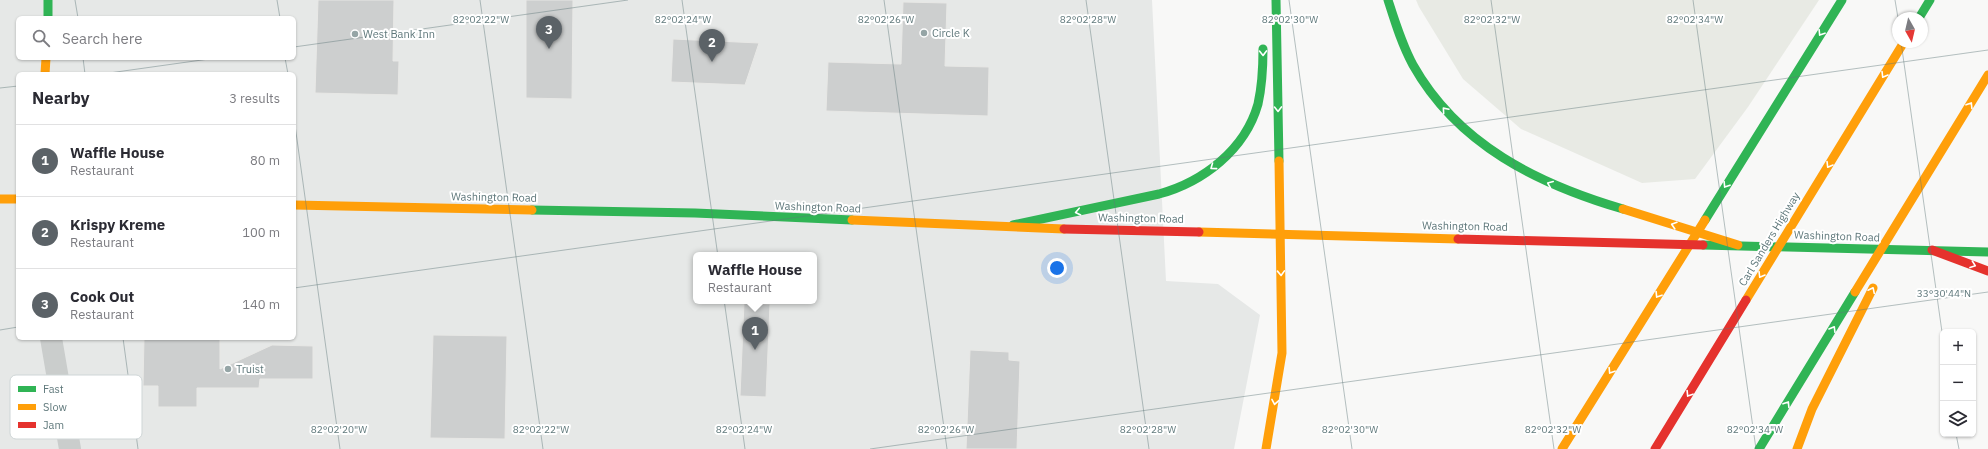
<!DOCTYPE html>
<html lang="en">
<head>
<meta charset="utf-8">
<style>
	body { margin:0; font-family:"IBM Plex Sans",sans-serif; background:#f2f2f3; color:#2b2b33 }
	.controls { position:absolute; right:12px; bottom:12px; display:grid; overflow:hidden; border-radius:6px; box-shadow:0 1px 3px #0004 }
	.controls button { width:36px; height:36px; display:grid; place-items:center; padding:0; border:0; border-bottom:1px solid #e1e1e2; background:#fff; color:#2b2b33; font:20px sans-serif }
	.compass { position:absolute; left:1892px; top:12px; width:36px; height:36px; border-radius:50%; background:#fff; box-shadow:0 1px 3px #0004; rotate:172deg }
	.you { position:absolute; left:1057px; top:268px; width:14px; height:14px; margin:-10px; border:3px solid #fff; border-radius:50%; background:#1a73e8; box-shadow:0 0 0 6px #1a73e833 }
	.badge { display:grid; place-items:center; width:26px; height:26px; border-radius:50%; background:#5b6267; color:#fff; font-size:13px; font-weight:700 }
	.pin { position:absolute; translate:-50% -33px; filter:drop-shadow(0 1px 2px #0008) }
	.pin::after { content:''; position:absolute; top:21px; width:14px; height:12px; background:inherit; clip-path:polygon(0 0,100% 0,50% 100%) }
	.popup { position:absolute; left:693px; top:252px; width:124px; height:52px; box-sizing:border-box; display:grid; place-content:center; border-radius:6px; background:#fff; filter:drop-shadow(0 1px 3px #0005); font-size:13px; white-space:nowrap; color:#7c7c81 }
	.popup b { font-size:15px; color:#2b2b33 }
	.popup::after { content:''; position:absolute; left:50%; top:100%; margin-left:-8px; border:8px solid transparent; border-top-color:#fff }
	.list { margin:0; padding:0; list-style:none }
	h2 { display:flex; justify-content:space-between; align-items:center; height:52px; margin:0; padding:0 16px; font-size:17px }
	h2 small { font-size:13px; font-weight:400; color:#7c7c81 }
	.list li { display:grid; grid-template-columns:26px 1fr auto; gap:12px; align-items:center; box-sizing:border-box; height:72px; padding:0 16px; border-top:1px solid #e1e1e2 }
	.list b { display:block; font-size:15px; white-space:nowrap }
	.list p { margin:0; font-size:13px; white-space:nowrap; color:#7c7c81 }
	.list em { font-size:13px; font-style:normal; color:#7c7c81 }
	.icon { flex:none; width:22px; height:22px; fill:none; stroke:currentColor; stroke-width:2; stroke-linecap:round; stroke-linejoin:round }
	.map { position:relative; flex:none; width:1988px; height:449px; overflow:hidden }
	.search { position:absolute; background:#fff; box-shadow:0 1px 3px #0004; left:16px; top:16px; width:280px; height:44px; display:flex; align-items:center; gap:10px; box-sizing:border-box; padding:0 14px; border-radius:6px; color:#7c7c81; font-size:15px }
	.panel { position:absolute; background:#fff; box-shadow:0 1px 3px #0004; left:16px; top:72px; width:280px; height:268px; border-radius:6px }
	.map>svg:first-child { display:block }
	.built { fill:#e6e8e7; fill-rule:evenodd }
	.green { fill:#e8eae4 }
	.building { fill:#cdcfcf; stroke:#e8e8e6 }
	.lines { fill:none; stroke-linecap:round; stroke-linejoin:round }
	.street { stroke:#cacdcc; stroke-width:22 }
	.fast { stroke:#30b455; stroke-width:9 }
	.slow { stroke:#ff9f0a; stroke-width:9 }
	.jam { stroke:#e5322d; stroke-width:9 }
	.oneway { stroke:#fff }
	.ticks { fill:none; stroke:#5f787b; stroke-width:1; stroke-opacity:0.45 }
	.poi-dot { fill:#95a5a6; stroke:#fff; stroke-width:1.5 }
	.labels { text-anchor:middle; stroke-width:4; stroke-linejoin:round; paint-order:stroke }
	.poi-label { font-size:11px; fill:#5f787b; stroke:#fff; text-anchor:start }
	.street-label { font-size:11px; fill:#5f787b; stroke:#fff }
	.key { fill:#fff; stroke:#cfd6d7; stroke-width:1 }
	.key-label { font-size:11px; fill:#5f787b }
	.ticks-label { font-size:10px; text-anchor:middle; fill:#5f787b; stroke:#fff; stroke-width:4; stroke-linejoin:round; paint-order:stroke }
</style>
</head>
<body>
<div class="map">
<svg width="1988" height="449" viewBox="0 0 1988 449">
	<rect width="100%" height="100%" fill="#f8f8f7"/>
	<!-- built -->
	<path class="built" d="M0,0H1152L1166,281L1218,284L1260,315L1234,449H0ZM18,18H294V58H18ZM18,74H294V338H18ZM696,255H814V301H696Z"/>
	<!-- green -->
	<polygon class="green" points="1416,0 1819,0 1748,107 1695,179 1642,183 1521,129 1463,79 1419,7"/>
	<!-- building -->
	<g class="building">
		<polygon points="318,0 394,0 393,61 399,61 398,95 315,93"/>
		<polygon points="526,0 573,0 572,99 526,98"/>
		<polygon points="903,2 947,3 945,66 989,67 988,116 826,111 828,62 901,64"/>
		<polygon points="673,39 759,43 745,85 671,82"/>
		<polygon points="744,303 770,304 766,397 740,396"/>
		<polygon points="433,335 507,336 505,439 430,438"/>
		<polygon points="144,338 220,338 220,369 272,345 313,346 313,379 260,379 259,388 197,388 197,407 158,407 158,386 143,386"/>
		<polygon points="970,350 1009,352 1009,360 1020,361 1017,449 966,449"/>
	</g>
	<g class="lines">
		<!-- street -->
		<polyline class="street" points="51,338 70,449"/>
		<!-- fast -->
		<g class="fast">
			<polyline points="48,0 48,18"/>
			<polyline points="1276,0 1279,161"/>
			<path d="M1388,0C1395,22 1402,45 1413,65C1458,145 1538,184 1623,209"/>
			<polyline points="1919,18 1930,0"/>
			<polyline points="532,210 695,213 852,220"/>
			<polyline points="1705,220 1842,0"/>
			<path d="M1013,225L1159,194C1203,182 1245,150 1258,104C1262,86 1263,67 1263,49"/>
			<polyline points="1703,245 1988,252"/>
			<polyline points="1759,449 1855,292"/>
		</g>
		<!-- slow -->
		<g class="slow">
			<polyline points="45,74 46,58"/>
			<polyline points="0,199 18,199"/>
			<polyline points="294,205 532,210"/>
			<polyline points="1623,209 1738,245"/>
			<polyline points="852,220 1064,229"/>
			<polyline points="1199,232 1458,239"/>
			<polyline points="1855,292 1988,75"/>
			<polyline points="1746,300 1904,42"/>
			<polyline points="1266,449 1282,353 1279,161"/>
			<polyline points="1562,449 1705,220"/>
			<polyline points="1797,449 1812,409 1873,288"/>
		</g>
		<!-- jam -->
		<g class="jam">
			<polyline points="1064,229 1199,232"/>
			<polyline points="1458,239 1703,245"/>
			<polyline points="1932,250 1988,271"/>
			<polyline points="1655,449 1746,300"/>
		</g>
	</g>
	<!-- one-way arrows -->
	<defs><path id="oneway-chevron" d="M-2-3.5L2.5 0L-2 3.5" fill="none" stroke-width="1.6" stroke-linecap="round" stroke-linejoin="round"/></defs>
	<g class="oneway">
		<use href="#oneway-chevron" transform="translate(1821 33) rotate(122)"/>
		<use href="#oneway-chevron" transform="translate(1263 53) rotate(89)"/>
		<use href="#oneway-chevron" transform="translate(1884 75) rotate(121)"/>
		<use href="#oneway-chevron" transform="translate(1970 105) rotate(-58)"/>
		<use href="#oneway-chevron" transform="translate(1278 109) rotate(89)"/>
		<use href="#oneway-chevron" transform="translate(1445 110) rotate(-131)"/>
		<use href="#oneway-chevron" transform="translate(1829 165) rotate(121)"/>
		<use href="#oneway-chevron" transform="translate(1213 167) rotate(144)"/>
		<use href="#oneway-chevron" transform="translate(1550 184) rotate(-157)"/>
		<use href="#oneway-chevron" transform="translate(1726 185) rotate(122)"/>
		<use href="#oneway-chevron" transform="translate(1078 212) rotate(168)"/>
		<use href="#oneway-chevron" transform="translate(1674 225) rotate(-163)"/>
		<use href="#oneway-chevron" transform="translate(1973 265) rotate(20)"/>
		<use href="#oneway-chevron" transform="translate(1281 273) rotate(88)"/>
		<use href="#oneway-chevron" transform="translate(1761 275) rotate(121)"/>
		<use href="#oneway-chevron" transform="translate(1872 290) rotate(-64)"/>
		<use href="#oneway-chevron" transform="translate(1658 295) rotate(122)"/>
		<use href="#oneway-chevron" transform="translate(1833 329) rotate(-59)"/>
		<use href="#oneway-chevron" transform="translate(1611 371) rotate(122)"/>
		<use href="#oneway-chevron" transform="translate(1689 394) rotate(122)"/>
		<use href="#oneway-chevron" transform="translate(1275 402) rotate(100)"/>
		<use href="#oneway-chevron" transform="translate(1787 404) rotate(-58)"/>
	</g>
	<!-- ticks -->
	<path class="ticks" d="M75,0L78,18M277,0L280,18M480,0L543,449M682,0L745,449M884,0L947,449M1086,0L1149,449M1289,0L1352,449M1491,0L1554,449M1693,0L1756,449M1895,0L1898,18M1901,42L1943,339M294,47L628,0M83,58L85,74M285,58L288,74M102,74L216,58M0,88L18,86M294,118L340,449M294,288L1988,50M0,330L18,327M123,338L138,449M1956,434L1959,449M870,449L1988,292"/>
	<!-- markers -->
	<g class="poi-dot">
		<circle cx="924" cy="33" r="4"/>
		<circle cx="355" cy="34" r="4"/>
		<circle cx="228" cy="369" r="4"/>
	</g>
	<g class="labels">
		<!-- poi labels -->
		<g class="poi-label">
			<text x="932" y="37">Circle K</text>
			<text x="363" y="38">West Bank Inn</text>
			<text x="236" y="373">Truist</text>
		</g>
		<!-- street labels -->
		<g class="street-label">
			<text transform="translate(494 197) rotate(1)" y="4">Washington Road</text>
			<text transform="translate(818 207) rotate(2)" y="4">Washington Road</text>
			<text transform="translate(1141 218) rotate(1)" y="4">Washington Road</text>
			<text transform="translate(1465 226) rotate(1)" y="4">Washington Road</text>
			<text transform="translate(1837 236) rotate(2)" y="4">Washington Road</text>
			<text transform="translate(1769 239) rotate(-59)" y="4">Carl Sanders Highway</text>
		</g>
	</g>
	<!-- legend -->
	<rect x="10" y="375" width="132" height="64" rx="6" class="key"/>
	<rect x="18" y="386" width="18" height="6" fill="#30b455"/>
	<rect x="18" y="404" width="18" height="6" fill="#ff9f0a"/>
	<rect x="18" y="422" width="18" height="6" fill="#e5322d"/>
	<g class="key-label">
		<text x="43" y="393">Fast</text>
		<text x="43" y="411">Slow</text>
		<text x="43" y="429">Jam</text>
	</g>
	<g class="ticks-label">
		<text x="481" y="23">82°02'22"W</text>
		<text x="683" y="23">82°02'24"W</text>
		<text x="886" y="23">82°02'26"W</text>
		<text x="1088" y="23">82°02'28"W</text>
		<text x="1290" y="23">82°02'30"W</text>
		<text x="1492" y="23">82°02'32"W</text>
		<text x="1695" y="23">82°02'34"W</text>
		<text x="1944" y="297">33°30'44"N</text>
		<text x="339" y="433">82°02'20"W</text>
		<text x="541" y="433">82°02'22"W</text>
		<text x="744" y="433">82°02'24"W</text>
		<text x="946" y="433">82°02'26"W</text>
		<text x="1148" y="433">82°02'28"W</text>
		<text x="1350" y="433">82°02'30"W</text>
		<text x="1553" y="433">82°02'32"W</text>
		<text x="1755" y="433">82°02'34"W</text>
	</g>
</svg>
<div class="controls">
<button>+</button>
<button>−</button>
<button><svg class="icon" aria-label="layers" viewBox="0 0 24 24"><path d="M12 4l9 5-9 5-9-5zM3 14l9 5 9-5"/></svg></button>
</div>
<svg class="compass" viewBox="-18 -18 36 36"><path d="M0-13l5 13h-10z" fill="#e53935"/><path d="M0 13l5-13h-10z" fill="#7c7c81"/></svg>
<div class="you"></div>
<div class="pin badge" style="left:755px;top:350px">1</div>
<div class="popup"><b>Waffle House</b>Restaurant</div>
<div class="pin badge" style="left:712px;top:62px">2</div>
<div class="pin badge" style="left:549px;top:49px">3</div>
<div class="search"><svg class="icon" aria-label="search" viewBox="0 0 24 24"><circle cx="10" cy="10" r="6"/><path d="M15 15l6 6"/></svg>Search here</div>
<section class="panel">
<h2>Nearby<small>3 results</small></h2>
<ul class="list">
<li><span class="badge">1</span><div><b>Waffle House</b><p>Restaurant</p></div><em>80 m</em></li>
<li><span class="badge">2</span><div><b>Krispy Kreme</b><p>Restaurant</p></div><em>100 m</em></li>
<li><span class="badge">3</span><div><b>Cook Out</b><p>Restaurant</p></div><em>140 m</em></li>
</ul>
</section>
</div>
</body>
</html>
